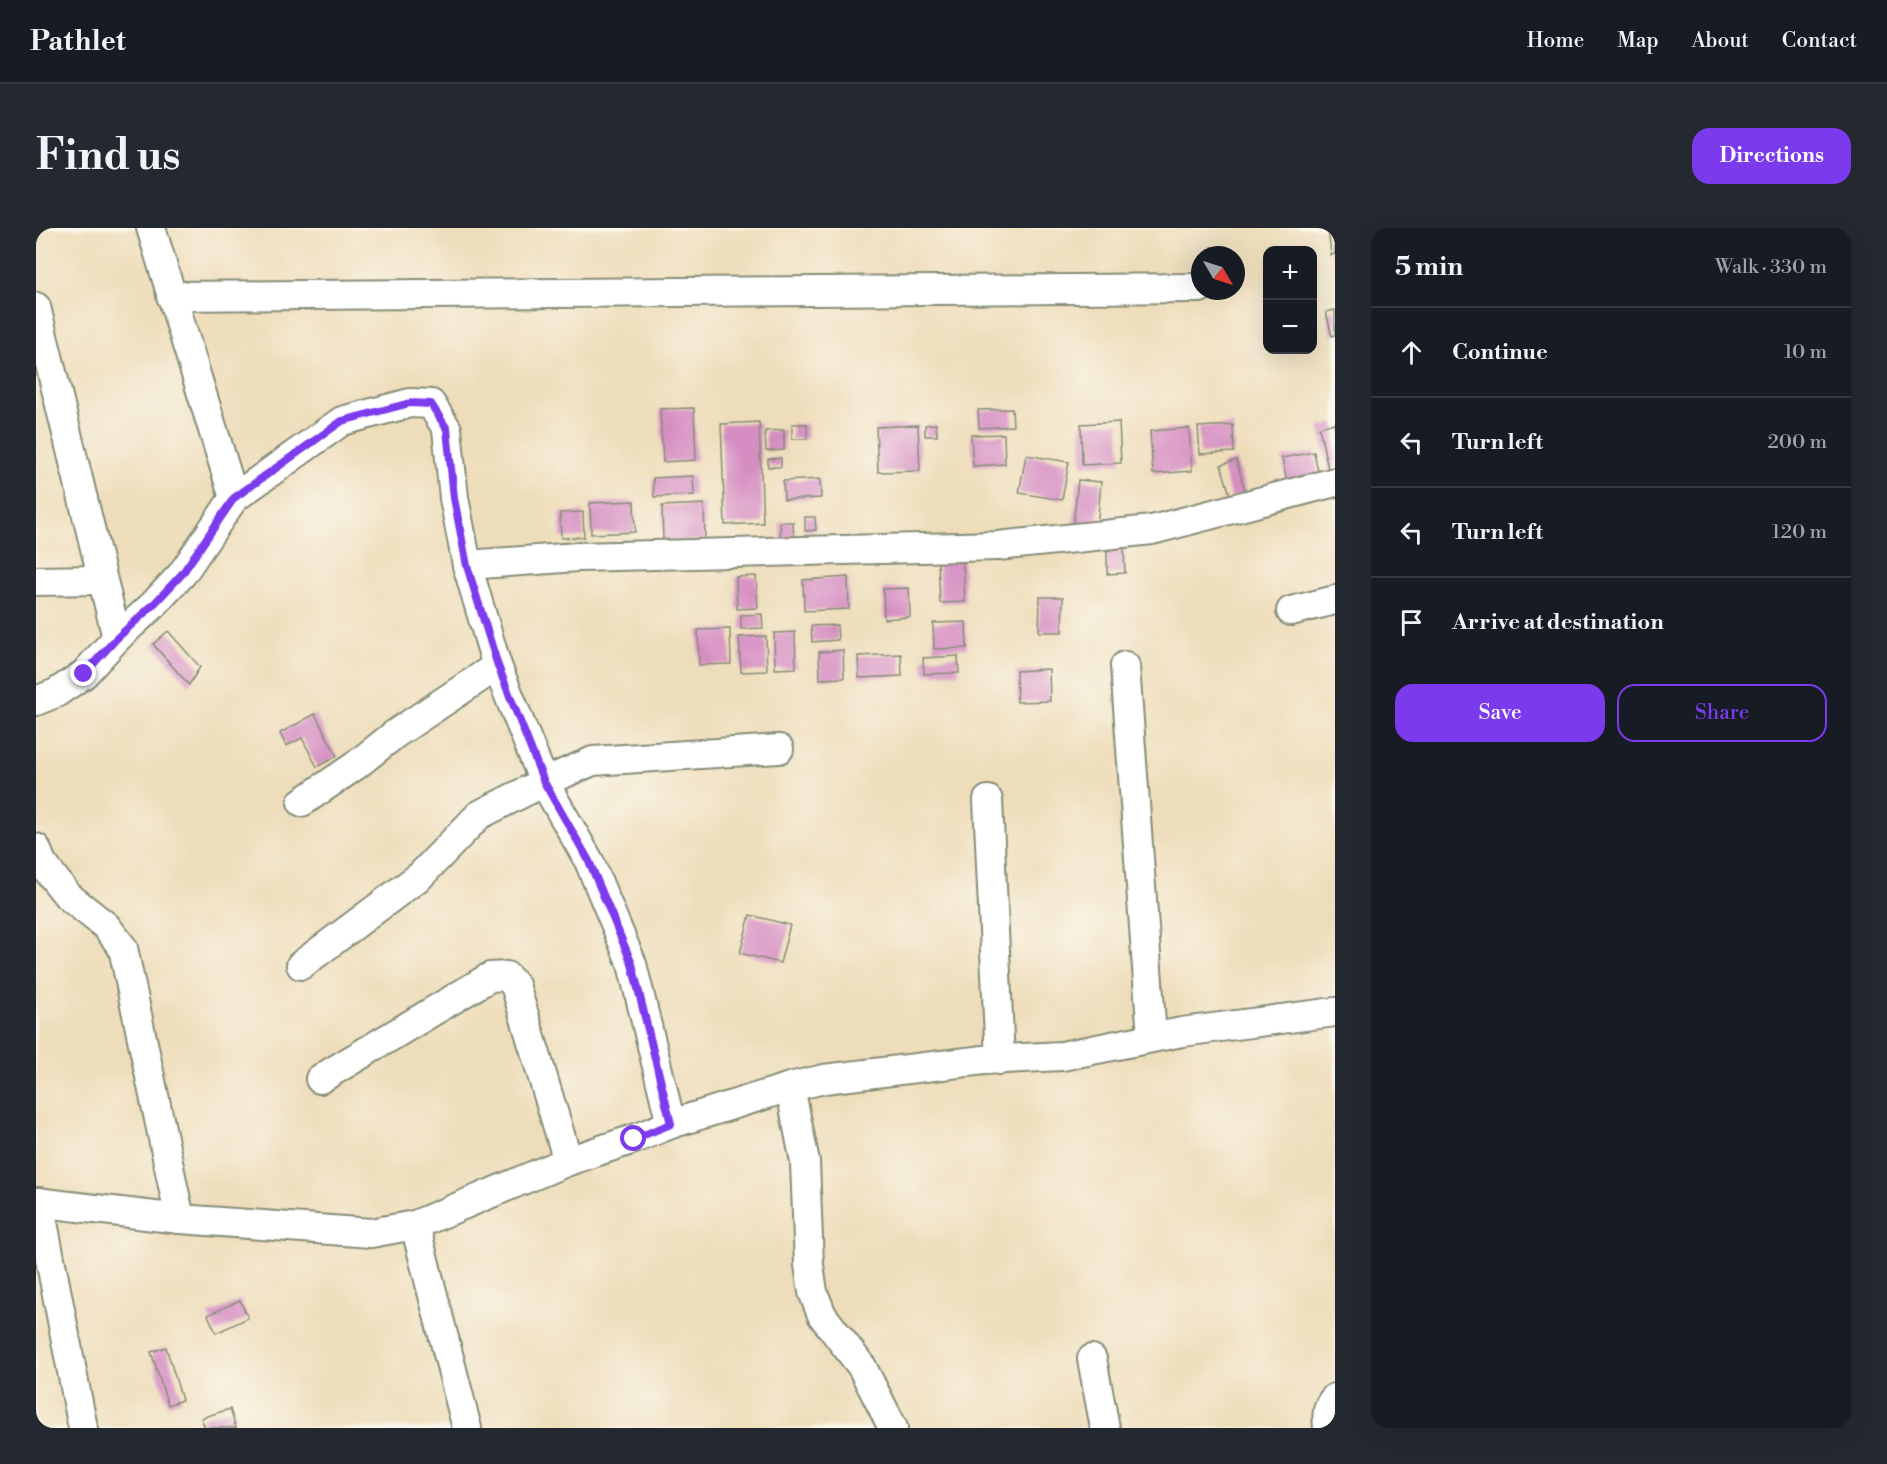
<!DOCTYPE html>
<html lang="en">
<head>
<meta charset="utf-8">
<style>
	body { margin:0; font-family:"Libre Bodoni",serif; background:#242831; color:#f1f3f6 }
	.controls { position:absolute; right:18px; top:18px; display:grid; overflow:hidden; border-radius:12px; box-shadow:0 6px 24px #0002 }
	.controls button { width:54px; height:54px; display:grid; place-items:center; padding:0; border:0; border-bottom:2px solid #363941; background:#171b24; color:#f1f3f6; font:30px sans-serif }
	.compass { position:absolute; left:1155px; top:18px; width:54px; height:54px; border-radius:50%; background:#171b24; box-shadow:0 6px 24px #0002; rotate:129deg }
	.stop { position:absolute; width:18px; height:18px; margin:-14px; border:4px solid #7c3aed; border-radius:50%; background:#fff }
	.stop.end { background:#7c3aed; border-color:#fff; box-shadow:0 2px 6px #0008 }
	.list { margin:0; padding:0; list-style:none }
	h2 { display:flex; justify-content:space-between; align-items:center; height:78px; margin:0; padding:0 24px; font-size:26px }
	h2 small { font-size:20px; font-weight:400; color:#9ea1a6 }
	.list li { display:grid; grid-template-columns:39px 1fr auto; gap:18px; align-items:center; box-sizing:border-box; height:90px; padding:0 24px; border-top:2px solid #363941 }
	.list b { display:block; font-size:22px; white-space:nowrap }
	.list em { font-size:20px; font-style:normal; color:#9ea1a6 }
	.actions { display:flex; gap:12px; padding:18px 24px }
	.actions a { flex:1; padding:14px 0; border:2px solid #7c3aed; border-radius:18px; text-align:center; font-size:21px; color:#7c3aed }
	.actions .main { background:#7c3aed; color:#fff }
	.icon { flex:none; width:33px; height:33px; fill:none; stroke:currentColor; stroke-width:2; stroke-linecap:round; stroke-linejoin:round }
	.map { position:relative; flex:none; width:1299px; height:1200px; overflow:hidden; border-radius:18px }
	header { display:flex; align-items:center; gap:36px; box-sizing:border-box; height:84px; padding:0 30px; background:#171b24; border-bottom:2px solid #363941 }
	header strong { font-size:28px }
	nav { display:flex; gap:33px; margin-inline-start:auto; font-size:21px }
	.intro { display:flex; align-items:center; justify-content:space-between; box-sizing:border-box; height:144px; padding:0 36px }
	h1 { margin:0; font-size:42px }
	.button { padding:15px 27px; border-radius:18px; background:#7c3aed; color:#fff; font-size:21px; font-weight:700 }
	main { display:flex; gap:36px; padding:0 36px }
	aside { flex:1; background:#171b24; border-radius:18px; box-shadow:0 6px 24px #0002 }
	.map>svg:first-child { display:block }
	.building { fill:#d68ec2 }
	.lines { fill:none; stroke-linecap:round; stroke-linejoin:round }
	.minor-casing { stroke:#868d77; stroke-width:32 }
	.minor { stroke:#fff; stroke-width:28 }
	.route { stroke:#7c3aed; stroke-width:8 }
</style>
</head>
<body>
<header>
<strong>Pathlet</strong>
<nav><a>Home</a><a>Map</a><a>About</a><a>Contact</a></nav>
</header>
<div class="intro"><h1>Find us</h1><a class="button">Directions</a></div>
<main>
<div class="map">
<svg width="1299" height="1200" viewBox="0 0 1299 1200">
	<rect width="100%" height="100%" fill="#fbf7ec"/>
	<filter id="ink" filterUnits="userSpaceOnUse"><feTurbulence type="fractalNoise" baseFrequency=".0167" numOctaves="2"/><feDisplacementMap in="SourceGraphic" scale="12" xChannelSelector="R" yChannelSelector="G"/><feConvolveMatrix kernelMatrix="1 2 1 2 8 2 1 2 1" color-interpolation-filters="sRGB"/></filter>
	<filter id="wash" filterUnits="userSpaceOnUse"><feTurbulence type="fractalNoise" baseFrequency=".008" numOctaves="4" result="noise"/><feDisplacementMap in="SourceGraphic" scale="24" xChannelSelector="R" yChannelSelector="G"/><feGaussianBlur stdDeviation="1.35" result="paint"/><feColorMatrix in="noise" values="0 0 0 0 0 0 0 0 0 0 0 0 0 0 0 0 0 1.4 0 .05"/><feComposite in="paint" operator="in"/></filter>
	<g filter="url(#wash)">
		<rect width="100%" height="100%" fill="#eeddba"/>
		<g id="blocks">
			<!-- building -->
			<g class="building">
				<polygon points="1292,0 1299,0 1299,26 1295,27"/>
				<polygon points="1299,82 1299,107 1296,108 1290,84"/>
				<polygon points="658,180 660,232 627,234 624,181"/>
				<polygon points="976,181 977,198 943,200 942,182"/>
				<polygon points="723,194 727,295 689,297 685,196"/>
				<polygon points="1083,194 1085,235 1046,237 1045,196"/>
				<polygon points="1299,195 1299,239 1292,241 1283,199"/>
				<rect x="756" y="196" width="15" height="15"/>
				<polygon points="900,196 901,208 889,208 889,197"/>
				<polygon points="882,197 884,243 842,244 840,199"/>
				<polygon points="1197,197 1198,224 1164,226 1162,199"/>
				<polygon points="1153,200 1156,243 1117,246 1114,203"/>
				<polygon points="748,202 748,222 730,223 729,203"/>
				<polygon points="968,206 969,236 937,238 935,207"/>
				<polygon points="1278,224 1283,248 1251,255 1246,230"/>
				<polygon points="990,227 1033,234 1026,272 983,265"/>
				<polygon points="745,230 745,239 732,239 732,231"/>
				<polygon points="1200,232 1210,265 1195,270 1185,237"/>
				<polygon points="657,248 658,267 618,269 617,250"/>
				<polygon points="784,251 785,270 748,272 747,253"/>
				<polygon points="1042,252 1065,254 1061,301 1037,298"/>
				<polygon points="598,273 599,304 555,306 554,275"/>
				<polygon points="668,276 669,312 627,314 626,278"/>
				<polygon points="547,284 548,309 525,310 524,285"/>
				<polygon points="769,289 779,289 780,302 769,303"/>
				<polygon points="744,294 757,294 758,313 745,314"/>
				<polygon points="1088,318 1089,345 1071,346 1071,323"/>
				<polygon points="927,332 929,374 904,375 902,334"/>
				<polygon points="720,348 722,380 701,381 700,349"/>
				<polygon points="812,349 813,381 768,383 767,352"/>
				<polygon points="873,360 874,389 848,391 847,361"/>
				<polygon points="1004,369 1027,369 1026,404 1003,404"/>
				<polygon points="726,386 727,400 705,401 705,387"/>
				<polygon points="930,394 931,420 898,421 897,395"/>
				<polygon points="801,397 802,412 776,414 775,398"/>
				<polygon points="694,401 695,436 663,437 662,402"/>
				<polygon points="132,403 164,439 153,457 117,416"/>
				<polygon points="759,404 760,440 739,441 738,405"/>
				<polygon points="730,408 731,443 705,444 703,409"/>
				<polygon points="807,422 808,450 784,451 783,424"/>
				<polygon points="865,426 866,448 823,450 822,428"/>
				<polygon points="922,428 923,445 888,446 887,430"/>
				<polygon points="1013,441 1014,473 981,474 980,443"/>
				<polygon points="279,486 301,528 281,539 266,510 250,518 244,505"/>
				<polygon points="714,687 754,697 744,735 704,725"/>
				<polygon points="204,1072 212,1090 180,1105 172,1087"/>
				<polygon points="130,1119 146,1172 132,1177 115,1124"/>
				<polygon points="194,1181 200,1200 169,1200 165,1190"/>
			</g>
		</g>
	</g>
	<g filter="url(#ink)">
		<use href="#blocks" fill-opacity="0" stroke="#868d77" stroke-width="1.5"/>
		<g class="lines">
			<!-- minor casing -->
			<g class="minor-casing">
				<g id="minor">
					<polyline points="115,0 198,270"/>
					<polyline points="135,68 1164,60"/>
					<polyline points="0,79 81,410"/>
					<polyline points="431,337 542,329 962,318 1116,302 1299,254"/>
					<polyline points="0,353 65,352"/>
					<polyline points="1255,383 1299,372"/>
					<polyline points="1089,438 1116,809"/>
					<polyline points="0,473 20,465 48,446 81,410 117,377 146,346 198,270 306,193 374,175 395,176 411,201 418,270 431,337 461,438 508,554 553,633 596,736 635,896"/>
					<polyline points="952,572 964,832"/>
					<polyline points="266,574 319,538 359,506 461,438"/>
					<polyline points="0,620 6,635 32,668 70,698 87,720 144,991"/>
					<polyline points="265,737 384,648 443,587 508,554 557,533 743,521"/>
					<polyline points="284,851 454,749 470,748 479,757 532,933"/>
					<polyline points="754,859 769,934 773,1037 777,1064 786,1087 826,1139 857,1200"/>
					<polyline points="0,974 144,991 335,1005 379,997 532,933 598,911 635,896 754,859 788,851 948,832 1026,828 1146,804 1299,784"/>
					<polyline points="3,974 47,1200"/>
					<polyline points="379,997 431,1200"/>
					<polyline points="1056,1131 1069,1200"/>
					<path d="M1292,1200C1291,1189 1290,1178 1299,1170"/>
				</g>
			</g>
			<!-- minor -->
			<use href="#minor" class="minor"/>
		</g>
	</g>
	<g class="lines" filter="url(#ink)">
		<!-- route -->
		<polyline class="route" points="48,446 81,410 117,377 146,346 198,270 306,193 374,175 395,176 411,201 418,270 431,338 462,438 508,554 553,633 596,736 635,896 598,911"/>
	</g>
</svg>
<div class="controls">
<button>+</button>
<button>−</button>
</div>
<svg class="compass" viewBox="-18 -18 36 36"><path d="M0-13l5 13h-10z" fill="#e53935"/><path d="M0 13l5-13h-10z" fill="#9ea1a6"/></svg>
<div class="stop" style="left:598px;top:911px"></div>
<div class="stop end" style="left:48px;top:446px"></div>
</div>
<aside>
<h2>5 min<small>Walk · 330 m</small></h2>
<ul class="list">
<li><svg class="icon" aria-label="ahead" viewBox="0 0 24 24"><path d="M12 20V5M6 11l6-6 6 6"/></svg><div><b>Continue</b></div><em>10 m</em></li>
<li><svg class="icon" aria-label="left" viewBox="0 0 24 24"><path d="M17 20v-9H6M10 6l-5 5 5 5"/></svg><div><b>Turn left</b></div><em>200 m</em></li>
<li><svg class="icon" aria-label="left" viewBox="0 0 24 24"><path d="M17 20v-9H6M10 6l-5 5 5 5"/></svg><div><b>Turn left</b></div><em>120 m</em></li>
<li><svg class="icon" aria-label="arrive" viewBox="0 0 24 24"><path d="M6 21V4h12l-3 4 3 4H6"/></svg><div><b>Arrive at destination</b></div></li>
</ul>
<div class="actions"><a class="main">Save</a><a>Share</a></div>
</aside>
</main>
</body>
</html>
